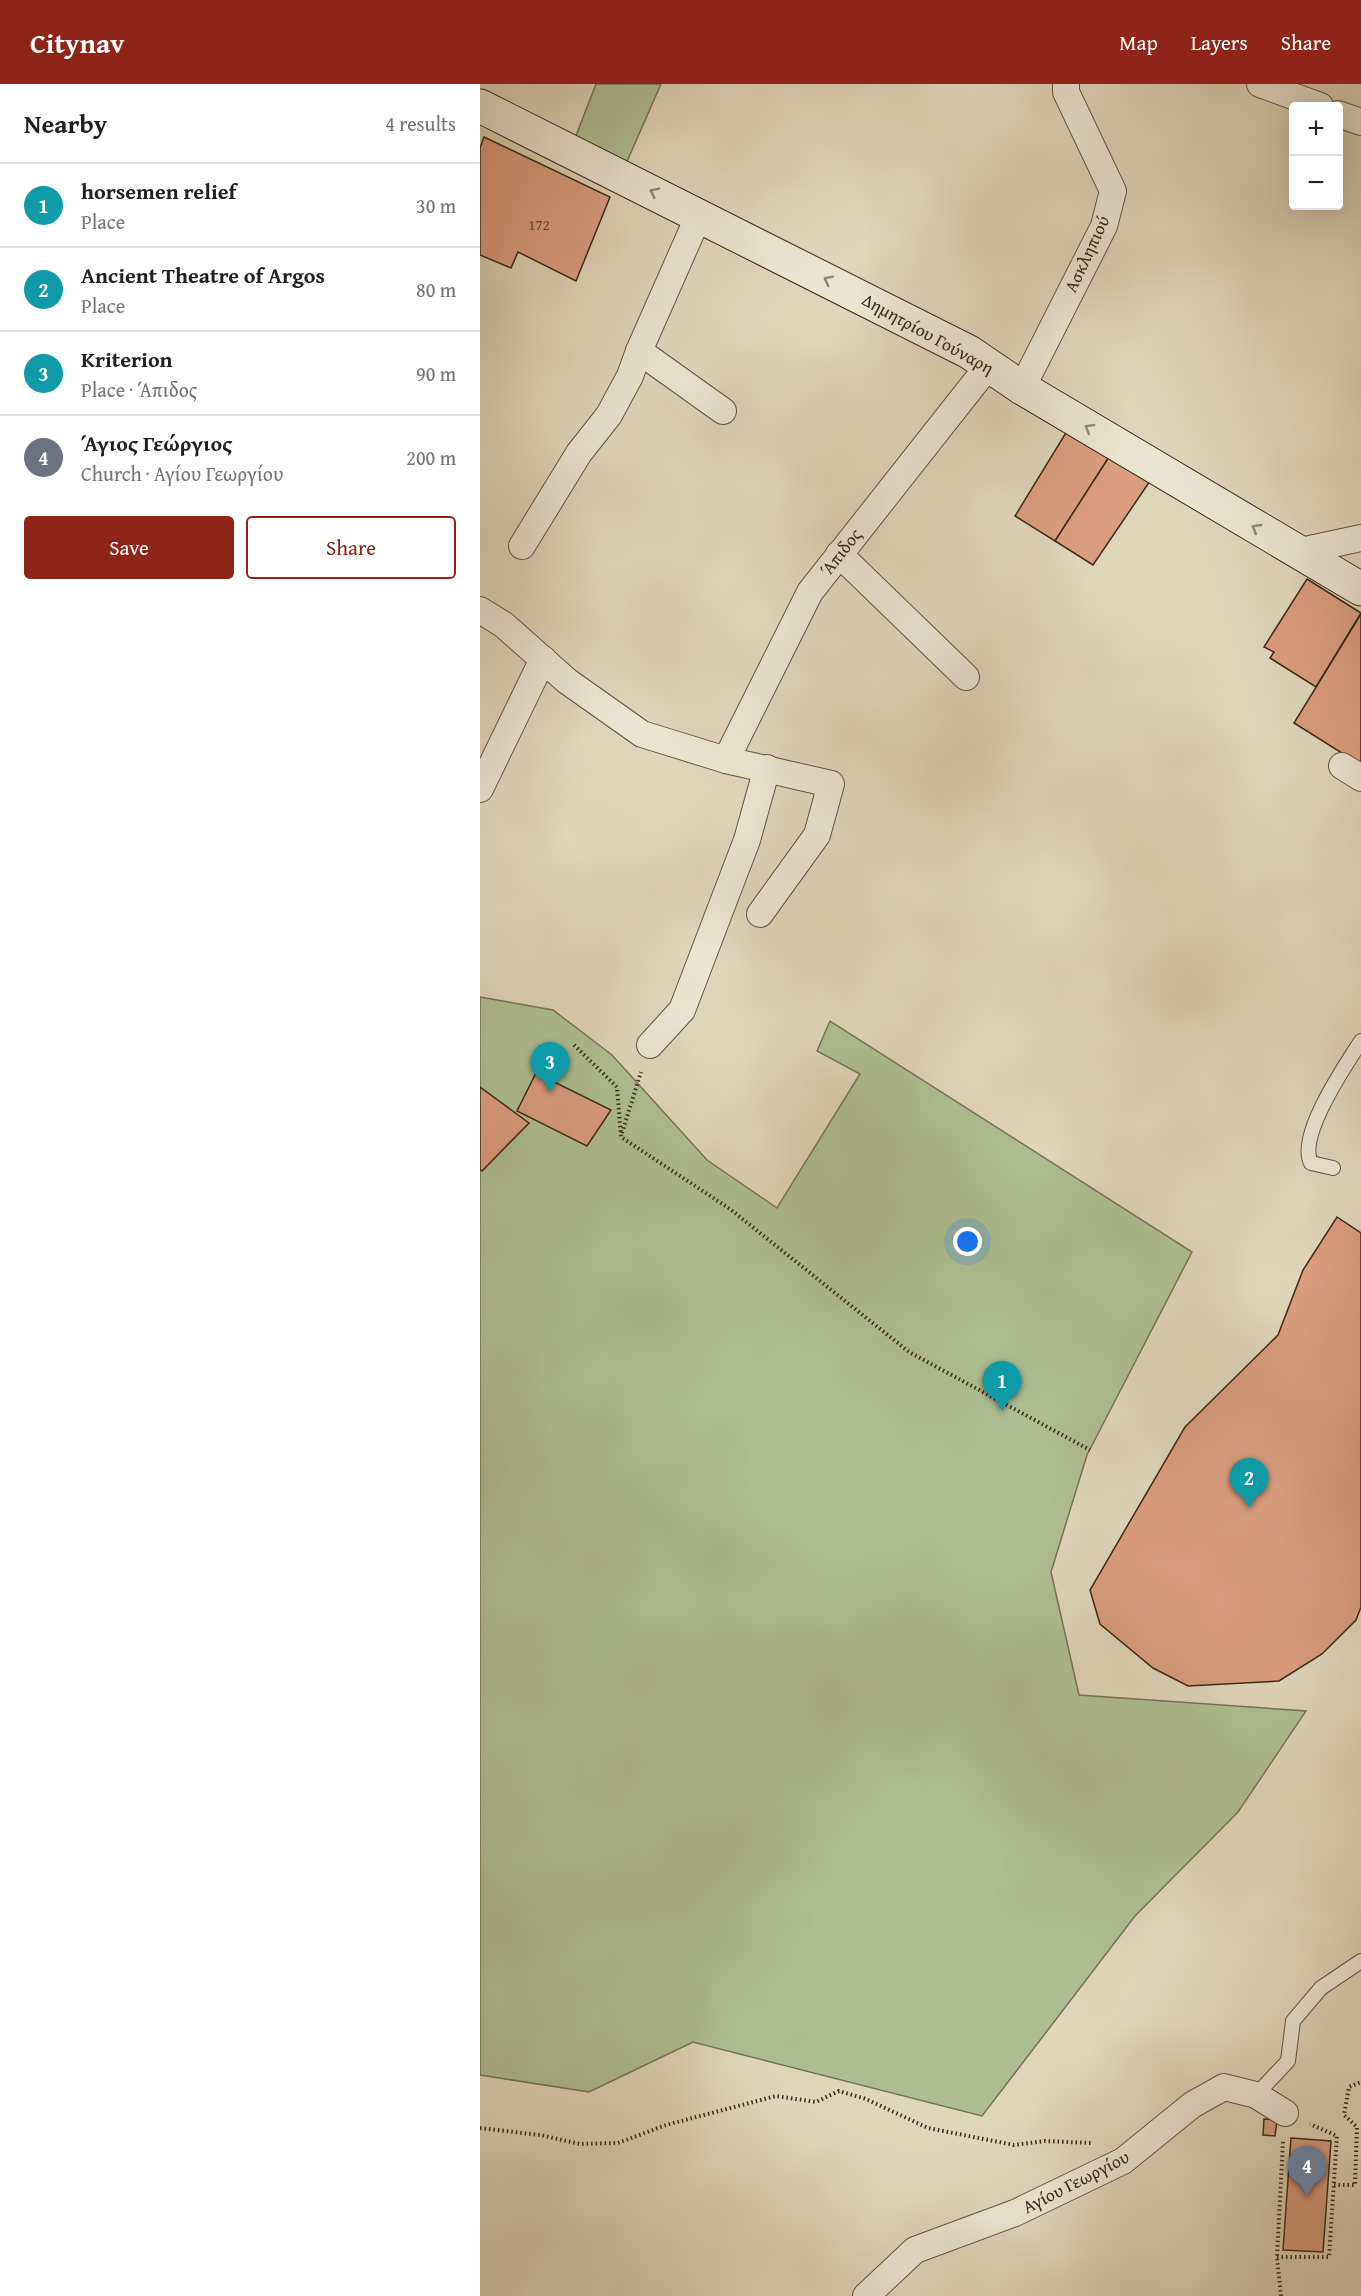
<!DOCTYPE html>
<html lang="en">
<head>
<meta charset="utf-8">
<style>
	body { margin:0; font-family:"Gentium Book Plus",serif; background:#f2f2f2; color:#202124 }
	.controls { position:absolute; right:18px; top:18px; display:grid; overflow:hidden; border-radius:6px; box-shadow:0 6px 24px #0002 }
	.controls button { width:54px; height:54px; display:grid; place-items:center; padding:0; border:0; border-bottom:2px solid #e0e0e0; background:#fff; color:#202124; font:30px sans-serif }
	.you { position:absolute; left:488px; top:1158px; width:21px; height:21px; margin:-15px; border:4px solid #fff; border-radius:50%; background:#1a73e8; box-shadow:0 0 0 9px #1a73e833 }
	.badge { display:grid; place-items:center; width:39px; height:39px; border-radius:50%; background:#8f2418; color:#fff; font-size:20px; font-weight:700 }
	.pin { position:absolute; translate:-50% -50px; filter:drop-shadow(0 2px 3px #0008) }
	.pin::after { content:''; position:absolute; top:32px; width:21px; height:18px; background:inherit; clip-path:polygon(0 0,100% 0,50% 100%) }
	.list { margin:0; padding:0; list-style:none }
	h2 { display:flex; justify-content:space-between; align-items:center; height:78px; margin:0; padding:0 24px; font-size:26px }
	h2 small { font-size:20px; font-weight:400; color:#757577 }
	.list li { display:grid; grid-template-columns:39px 1fr auto; gap:18px; align-items:center; box-sizing:border-box; height:84px; padding:0 24px; border-top:2px solid #e0e0e0 }
	.list b { display:block; font-size:22px; white-space:nowrap }
	.list p { margin:0; font-size:20px; white-space:nowrap; color:#757577 }
	.list em { font-size:20px; font-style:normal; color:#757577 }
	.actions { display:flex; gap:12px; padding:18px 24px }
	.actions a { flex:1; padding:14px 0; border:2px solid #8f2418; border-radius:6px; text-align:center; font-size:21px; color:#8f2418 }
	.actions .main { background:#8f2418; color:#fff }
	.map { position:relative; flex:none; width:881px; height:2212px; overflow:hidden }
	header { display:flex; align-items:center; gap:36px; box-sizing:border-box; height:84px; padding:0 30px; background:#8f2418; color:#fff }
	header strong { font-size:28px }
	nav { display:flex; gap:33px; margin-inline-start:auto; font-size:21px }
	main { display:flex }
	aside { flex:1; background:#fff }
	.map>svg:first-child { display:block }
	.green { fill:#aebe92; stroke:#747454; stroke-width:1.5 }
	.building { fill:#da9d7f; stroke:#3a2a16; stroke-width:1.5 }
	.lines { fill:none; stroke-linecap:round; stroke-linejoin:round }
	.lane-casing { stroke:#63553f; stroke-width:16 }
	.street-casing { stroke:#63553f; stroke-width:28 }
	.secondary-casing { stroke:#3a2a16; stroke-width:35 }
	.path { stroke:#3a2a16; stroke-width:4; stroke-dasharray:1.5 3; stroke-linecap:butt }
	.lane { stroke:#eae4d2; stroke-width:14 }
	.street { stroke:#eae4d2; stroke-width:26 }
	.secondary { stroke:#eae4d2; stroke-width:33 }
	.oneway { stroke:#928774 }
	.labels { text-anchor:middle; stroke-width:4.5; stroke-linejoin:round; paint-order:stroke }
	.number-label { font-size:15px; fill:#624730 }
	.street-label { font-size:18px; fill:#3a2a16; stroke:#eae4d2 }
</style>
</head>
<body>
<header>
<strong>Citynav</strong>
<nav><a>Map</a><a>Layers</a><a>Share</a></nav>
</header>
<main>
<aside>
<h2>Nearby<small>4 results</small></h2>
<ul class="list">
<li><span class="badge" style="background:#0f9aa8">1</span><div><b>horsemen relief</b><p>Place</p></div><em>30 m</em></li>
<li><span class="badge" style="background:#0f9aa8">2</span><div><b>Ancient Theatre of Argos</b><p>Place</p></div><em>80 m</em></li>
<li><span class="badge" style="background:#0f9aa8">3</span><div><b>Kriterion</b><p>Place · Άπιδος</p></div><em>90 m</em></li>
<li><span class="badge" style="background:#6b7280">4</span><div><b>Άγιος Γεώργιος</b><p>Church · Αγίου Γεωργίου</p></div><em>200 m</em></li>
</ul>
<div class="actions"><a class="main">Save</a><a>Share</a></div>
</aside>
<div class="map">
<svg width="881" height="2212" viewBox="0 0 881 2212">
	<rect width="100%" height="100%" fill="#dfd5b9"/>
	<filter id="stains"><feTurbulence type="fractalNoise" baseFrequency=".00333" numOctaves="4"/><feColorMatrix values="0 0 0 0 .2 0 0 0 0 .09 0 0 0 0 .02 0 0 0 .5 -.17"/></filter>
	<radialGradient id="worn" r=".72"><stop offset=".6" stop-color="#630" stop-opacity="0"/><stop offset="1" stop-color="#630" stop-opacity=".3"/></radialGradient>
	<!-- green -->
	<g class="green">
		<polygon points="116,0 181,0 145,82 94,57"/>
		<polygon points="0,913 73,926 132,971 227,1076 297,1124 380,990 337,967 350,937 712,1168 607,1371 571,1488 599,1611 826,1627 758,1728 655,1832 502,2032 213,1958 109,2008 0,1991"/>
	</g>
	<!-- building -->
	<g class="building">
		<polygon points="4,53 130,113 96,197 38,168 31,184 0,171 0,64"/>
		<polygon points="587,347 629,373 575,457 535,432"/>
		<polygon points="629,373 670,397 613,481 575,457"/>
		<polygon points="827,495 881,529 836,603 790,574 794,568 784,563"/>
		<polygon points="881,530 881,681 814,639"/>
		<polygon points="56,989 131,1026 107,1062 37,1027"/>
		<polygon points="0,1003 49,1039 2,1087 0,1086"/>
		<polygon points="857,1133 881,1149 881,1523 876,1536 842,1570 799,1597 708,1602 673,1584 620,1540 610,1506 705,1343 798,1251 823,1186"/>
		<polygon points="784,2035 797,2036 795,2052 783,2051"/>
		<polygon points="811,2054 851,2057 843,2168 803,2166"/>
	</g>
	<g class="lines">
		<!-- lane casing -->
		<g class="lane-casing">
			<g id="lane">
				<path d="M853,1084L831,1079C817,1052 865,982 881,957"/>
				<polyline points="776,2011 808,1977 813,1937 841,1904 881,1877"/>
			</g>
		</g>
		<!-- street casing -->
		<g class="street-casing">
			<g id="street">
				<polyline points="780,0 840,22"/>
				<polyline points="858,30 881,38"/>
				<polyline points="219,131 159,267 243,327"/>
				<polyline points="542,304 624,142 633,107 586,8 586,0"/>
				<polyline points="42,462 99,369 129,331 150,292 159,267"/>
				<polyline points="816,468 881,454"/>
				<polyline points="359,470 486,593"/>
				<polyline points="0,526 24,541 87,597 162,650 246,676 351,700 337,751 280,830"/>
				<polyline points="246,676 330,508 509,281"/>
				<polyline points="862,682 881,694"/>
				<polyline points="0,705 63,575"/>
				<polyline points="170,961 202,926 267,756 287,684"/>
				<polyline points="386,2212 435,2166 535,2129 643,2077 712,2021 744,2003 776,2011 805,2029"/>
			</g>
		</g>
		<!-- secondary casing -->
		<g class="secondary-casing">
			<polyline id="secondary" points="0,22 489,268 542,304 881,505"/>
		</g>
		<!-- path -->
		<g class="path">
			<polyline points="94,961 137,1003 141,1053 250,1125 429,1268 610,1366"/>
			<polyline points="142,1049 161,988"/>
			<polyline points="0,2044 60,2051 100,2060 138,2059 186,2041 296,2012 336,2018 359,2007 386,2015 448,2044 534,2061 565,2057 611,2059"/>
			<polyline points="854,2101 875,2101 877,2043 864,2031 869,2003 881,1998"/>
			<polyline points="797,2173 849,2173 857,2052 830,2040"/>
			<polyline points="801,2212 797,2173 803,2057"/>
		</g>
		<!-- lane -->
		<use href="#lane" class="lane"/>
		<!-- street -->
		<use href="#street" class="street"/>
		<!-- secondary -->
		<use href="#secondary" class="secondary"/>
	</g>
	<!-- one-way arrows -->
	<defs><path id="oneway-chevron" d="M-2-3.5L2.5 0L-2 3.5" fill="none" stroke-width="1.6" stroke-linecap="round" stroke-linejoin="round" transform="scale(1.5)"/></defs>
	<g class="oneway">
		<use href="#oneway-chevron" transform="translate(174 108) rotate(-154)"/>
		<use href="#oneway-chevron" transform="translate(348 196) rotate(-153)"/>
		<use href="#oneway-chevron" transform="translate(609 344) rotate(-149)"/>
		<use href="#oneway-chevron" transform="translate(776 444) rotate(-149)"/>
	</g>
	<g class="labels">
		<!-- number labels -->
		<g class="number-label">
			<text x="59" y="146">172</text>
		</g>
		<!-- street labels -->
		<g class="street-label">
			<text transform="translate(607 170) rotate(-65)" y="6">Ασκληπιού</text>
			<text transform="translate(448 250) rotate(29)" y="6">Δημητρίου Γούναρη</text>
			<text transform="translate(361 468) rotate(-52)" y="6">Άπιδος</text>
			<text transform="translate(596 2098) rotate(-27)" y="6">Αγίου Γεωργίου</text>
		</g>
	</g>
	<rect width="100%" height="100%" filter="url(#stains)"/>
	<rect width="100%" height="100%" fill="url(#worn)"/>
</svg>
<div class="controls">
<button>+</button>
<button>−</button>
</div>
<div class="you"></div>
<div class="pin badge" style="left:522px;top:1327px;background:#0f9aa8">1</div>
<div class="pin badge" style="left:769px;top:1424px;background:#0f9aa8">2</div>
<div class="pin badge" style="left:70px;top:1008px;background:#0f9aa8">3</div>
<div class="pin badge" style="left:827px;top:2112px;background:#6b7280">4</div>
</div>
</main>
</body>
</html>
